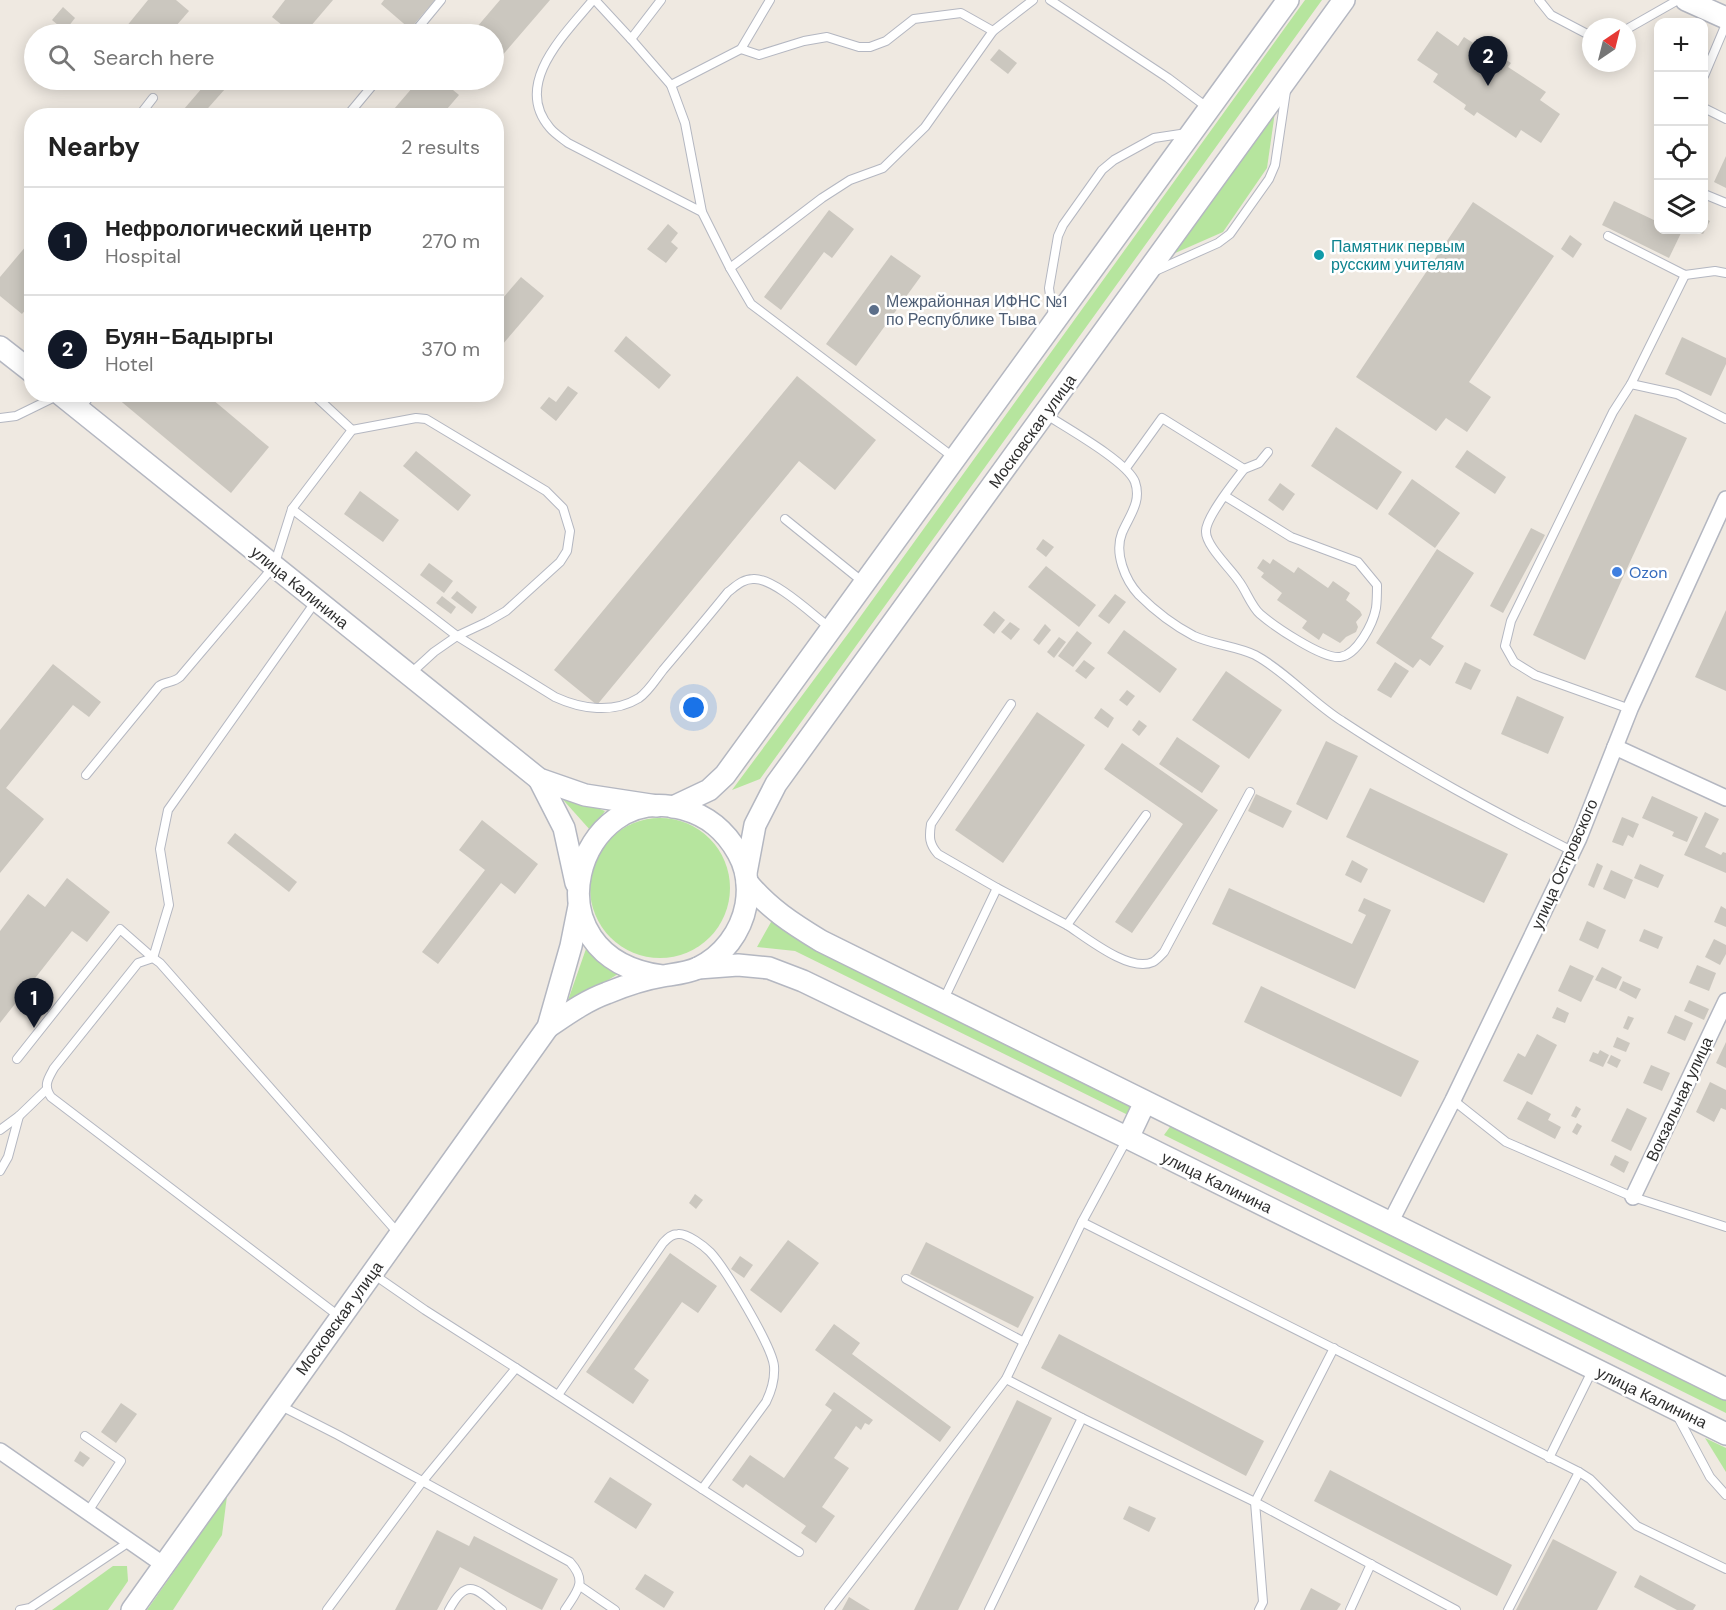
<!DOCTYPE html>
<html lang="en">
<head>
<meta charset="utf-8">
<style>
	body { margin:0; font-family:"DM Sans",sans-serif; background:#f6f6f6; color:#222 }
	.controls { position:absolute; right:18px; top:18px; display:grid; overflow:hidden; border-radius:12px; box-shadow:0 3px 15px #0003 }
	.controls button { width:54px; height:54px; display:grid; place-items:center; padding:0; border:0; border-bottom:2px solid #e0e0e0; background:#fff; color:#222; font:30px sans-serif }
	.compass { position:absolute; left:1582px; top:18px; width:54px; height:54px; border-radius:50%; background:#fff; box-shadow:0 3px 15px #0003; rotate:35deg }
	.you { position:absolute; left:694px; top:708px; width:21px; height:21px; margin:-15px; border:4px solid #fff; border-radius:50%; background:#1a73e8; box-shadow:0 0 0 9px #1a73e833 }
	.badge { display:grid; place-items:center; width:39px; height:39px; border-radius:50%; background:#111827; color:#fff; font-size:20px; font-weight:700 }
	.pin { position:absolute; translate:-50% -50px; filter:drop-shadow(0 2px 3px #0008) }
	.pin::after { content:''; position:absolute; top:32px; width:21px; height:18px; background:inherit; clip-path:polygon(0 0,100% 0,50% 100%) }
	.list { margin:0; padding:0; list-style:none }
	h2 { display:flex; justify-content:space-between; align-items:center; height:78px; margin:0; padding:0 24px; font-size:26px }
	h2 small { font-size:20px; font-weight:400; color:#767676 }
	.list li { display:grid; grid-template-columns:39px 1fr auto; gap:18px; align-items:center; box-sizing:border-box; height:108px; padding:0 24px; border-top:2px solid #e0e0e0 }
	.list b { display:block; font-size:22px; white-space:nowrap }
	.list p { margin:0; font-size:20px; white-space:nowrap; color:#767676 }
	.list em { font-size:20px; font-style:normal; color:#767676 }
	.icon { flex:none; width:33px; height:33px; fill:none; stroke:currentColor; stroke-width:2; stroke-linecap:round; stroke-linejoin:round }
	.map { position:relative; flex:none; width:1726px; height:1610px; overflow:hidden }
	.search { position:absolute; background:#fff; box-shadow:0 3px 15px #0003; left:24px; top:24px; width:480px; height:66px; display:flex; align-items:center; gap:15px; box-sizing:border-box; padding:0 21px; border-radius:33px; color:#767676; font-size:22px }
	.panel { position:absolute; background:#fff; box-shadow:0 3px 15px #0003; left:24px; top:108px; width:480px; height:294px; border-radius:24px }
	.map>svg:first-child { display:block }
	.green { fill:#b6e59e }
	.building { fill:#cbc7bf }
	.lines { fill:none; stroke-linecap:round; stroke-linejoin:round }
	.lane-casing { stroke:#b4b7c1; stroke-width:10 }
	.street-casing { stroke:#b4b7c1; stroke-width:18 }
	.secondary-casing { stroke:#b4b7c1; stroke-width:24 }
	.lane { stroke:#fff; stroke-width:8 }
	.street { stroke:#fff; stroke-width:15 }
	.secondary { stroke:#fff; stroke-width:21 }
	.culture-dot { fill:#0f9aa8; stroke:#fff; stroke-width:2 }
	.service-dot { fill:#5c6f8a; stroke:#fff; stroke-width:2 }
	.shop-dot { fill:#3f7fe0; stroke:#fff; stroke-width:2 }
	.labels { text-anchor:middle; stroke-width:5; stroke-linejoin:round; paint-order:stroke }
	.culture-label { font-size:16px; fill:#0d838f; stroke:#fff; text-anchor:start }
	.service-label { font-size:16px; fill:#4e5e75; stroke:#fff; text-anchor:start }
	.street-label { font-size:16px; fill:#2e2e2e; stroke:#fff }
	.shop-label { font-size:16px; fill:#366cbe; stroke:#fff; text-anchor:start }
</style>
</head>
<body>
<div class="map">
<svg width="1726" height="1610" viewBox="0 0 1726 1610">
	<rect width="100%" height="100%" fill="#efe9e1"/>
	<!-- green -->
	<g class="green">
		<polygon points="1305,0 1322,0 760,779 732,790 850,631"/>
		<polygon points="1275,112 1267,168 1223,232 1173,254"/>
		<polygon points="557,793 605,811 591,831"/>
		<circle cx="660" cy="888" r="70"/>
		<polygon points="775,915 1133,1105 1128,1115 795,951 757,947"/>
		<polygon points="587,946 618,974 566,1006"/>
		<polygon points="1172,1124 1726,1397 1726,1413 1164,1135"/>
		<polygon points="1705,1438 1726,1448 1726,1472"/>
		<polygon points="227,1496 222,1535 173,1610 147,1610"/>
		<polygon points="113,1566 127,1566 128,1581 108,1610 52,1610"/>
	</g>
	<!-- building -->
	<g class="building">
		<polygon points="148,0 176,0 189,11 169,34 136,34 126,27"/>
		<polygon points="285,0 333,0 304,34 293,34 272,17"/>
		<polygon points="384,0 435,0 410,29 381,4"/>
		<polygon points="500,0 550,0 494,65 494,34 471,34"/>
		<polygon points="63,7 75,18 65,31 52,20"/>
		<polygon points="1437,31 1458,46 1464,37 1498,59 1500,56 1511,63 1508,67 1546,92 1540,100 1560,114 1541,143 1521,130 1516,138 1477,112 1474,116 1464,109 1466,105 1433,82 1438,74 1417,60"/>
		<polygon points="999,49 1017,63 1008,74 990,60"/>
		<polygon points="209,80 233,80 201,116 178,116"/>
		<polygon points="419,80 441,80 459,95 441,116 388,116"/>
		<polygon points="1726,156 1726,188 1714,182"/>
		<polygon points="1614,201 1658,222 1658,230 1673,230 1681,233 1669,258 1602,225"/>
		<polygon points="1473,202 1554,256 1469,382 1491,397 1467,432 1446,418 1436,431 1356,377"/>
		<polygon points="829,210 854,229 832,258 824,252 781,310 764,297"/>
		<polygon points="1704,218 1710,221 1703,234 1694,230 1704,230"/>
		<polygon points="668,224 678,233 671,242 678,248 666,263 647,249"/>
		<polygon points="1570,235 1582,244 1573,258 1561,249"/>
		<polygon points="32,239 32,302 22,314 0,296 0,277"/>
		<polygon points="891,255 921,276 856,366 826,344"/>
		<polygon points="521,277 544,296 496,352 496,306"/>
		<polygon points="626,336 671,375 659,389 614,351"/>
		<polygon points="1682,337 1726,358 1726,364 1711,396 1665,374"/>
		<polygon points="797,376 876,440 835,490 799,461 597,705 554,670"/>
		<polygon points="568,386 578,393 556,421 540,408 549,397 556,402"/>
		<polygon points="120,394 206,394 269,447 231,493 117,398"/>
		<polygon points="1635,414 1687,438 1585,660 1533,635"/>
		<polygon points="1336,427 1402,472 1377,510 1311,466"/>
		<polygon points="1467,450 1506,477 1495,494 1455,467"/>
		<polygon points="416,451 471,495 458,511 403,466"/>
		<polygon points="1412,479 1460,513 1435,548 1388,514"/>
		<polygon points="1280,483 1295,494 1283,511 1268,500"/>
		<polygon points="360,491 399,520 383,542 344,514"/>
		<polygon points="1531,528 1545,535 1503,613 1490,606"/>
		<polygon points="1043,539 1054,547 1046,557 1036,549"/>
		<polygon points="1437,549 1474,573 1431,638 1444,646 1430,666 1420,659 1413,668 1376,643"/>
		<polygon points="1263,559 1270,564 1273,559 1294,573 1298,567 1328,588 1333,581 1350,593 1346,600 1360,611 1362,615 1356,622 1358,627 1356,632 1346,637 1340,643 1323,633 1319,640 1302,628 1307,621 1277,600 1282,593 1261,577 1264,573 1257,568"/>
		<polygon points="429,563 453,581 444,593 420,575"/>
		<polygon points="1046,566 1096,605 1079,627 1028,587"/>
		<polygon points="457,591 477,607 472,614 451,598"/>
		<polygon points="1115,594 1126,602 1109,624 1098,616"/>
		<polygon points="442,596 456,607 451,614 436,603"/>
		<polygon points="1726,610 1726,691 1695,677"/>
		<polygon points="994,611 1005,620 994,634 983,625"/>
		<polygon points="1010,622 1020,629 1011,640 1001,632"/>
		<polygon points="1045,624 1051,630 1039,645 1033,640"/>
		<polygon points="1124,630 1177,669 1160,693 1107,653"/>
		<polygon points="1077,631 1092,643 1073,667 1058,656"/>
		<polygon points="1059,637 1066,642 1054,658 1047,652"/>
		<polygon points="1084,660 1095,668 1086,679 1075,671"/>
		<polygon points="1395,662 1409,671 1391,698 1377,690"/>
		<polygon points="1465,662 1481,670 1471,690 1455,683"/>
		<polygon points="53,664 101,702 89,717 73,705 6,788 44,819 0,873 0,730"/>
		<polygon points="1226,671 1282,710 1249,759 1192,720"/>
		<polygon points="1127,690 1135,696 1127,706 1119,700"/>
		<polygon points="1517,696 1564,717 1548,754 1501,734"/>
		<polygon points="1101,708 1114,718 1108,728 1094,718"/>
		<polygon points="1037,712 1085,745 1003,863 955,830"/>
		<polygon points="1139,720 1147,726 1139,736 1132,730"/>
		<polygon points="1177,737 1220,766 1202,793 1159,764"/>
		<polygon points="1326,741 1358,756 1327,820 1296,804"/>
		<polygon points="1122,743 1218,810 1132,933 1115,922 1183,824 1104,769"/>
		<polygon points="1370,788 1508,854 1484,903 1346,837"/>
		<polygon points="1256,794 1292,811 1283,828 1248,811"/>
		<polygon points="1652,796 1698,817 1687,842 1672,836 1674,832 1642,818"/>
		<polygon points="1705,812 1719,819 1705,847 1721,855 1723,852 1726,853 1726,873 1684,855"/>
		<polygon points="1622,817 1639,824 1633,838 1628,835 1623,846 1612,842"/>
		<polygon points="482,820 538,864 515,894 501,883 438,964 422,952 485,870 459,850"/>
		<polygon points="235,833 297,882 289,892 227,843"/>
		<polygon points="1352,860 1368,869 1361,883 1345,875"/>
		<polygon points="1597,863 1603,866 1594,888 1588,885"/>
		<polygon points="1640,864 1664,875 1658,888 1634,878"/>
		<polygon points="1611,870 1633,880 1625,899 1603,889"/>
		<polygon points="67,878 110,912 87,942 72,931 0,1023 0,931 28,894 45,907"/>
		<polygon points="1229,888 1352,944 1366,915 1358,911 1364,898 1391,910 1355,989 1212,924"/>
		<polygon points="1721,906 1726,909 1726,927 1714,922"/>
		<polygon points="1587,921 1606,930 1598,949 1579,940"/>
		<polygon points="1644,929 1663,937 1658,949 1639,941"/>
		<polygon points="1714,939 1726,945 1726,954 1720,965 1705,957"/>
		<polygon points="1570,965 1594,976 1581,1002 1558,991"/>
		<polygon points="1697,965 1716,973 1709,991 1689,983"/>
		<polygon points="1602,967 1622,977 1616,989 1595,980"/>
		<polygon points="1623,981 1641,989 1636,999 1619,990"/>
		<polygon points="1261,986 1419,1061 1401,1097 1244,1022"/>
		<polygon points="1689,1000 1709,1009 1704,1020 1684,1011"/>
		<polygon points="1557,1007 1569,1013 1565,1023 1552,1018"/>
		<polygon points="1675,1015 1693,1023 1685,1041 1667,1033"/>
		<polygon points="1628,1016 1634,1018 1628,1030 1623,1028"/>
		<polygon points="1537,1034 1557,1045 1532,1095 1503,1081 1518,1053 1525,1057"/>
		<polygon points="1617,1037 1630,1043 1626,1052 1613,1047"/>
		<polygon points="1726,1042 1726,1068 1716,1063"/>
		<polygon points="1600,1050 1609,1055 1603,1067 1589,1061 1593,1052 1598,1054"/>
		<polygon points="1611,1055 1621,1060 1617,1068 1607,1063"/>
		<polygon points="1651,1065 1670,1073 1662,1091 1643,1083"/>
		<polygon points="1710,1082 1726,1090 1726,1110 1721,1108 1714,1122 1696,1112"/>
		<polygon points="1527,1101 1551,1114 1548,1120 1561,1127 1555,1139 1517,1119"/>
		<polygon points="1576,1106 1581,1109 1576,1118 1571,1116"/>
		<polygon points="1627,1108 1647,1118 1631,1151 1611,1141"/>
		<polygon points="1577,1123 1582,1126 1577,1135 1572,1132"/>
		<polygon points="1615,1155 1629,1162 1624,1173 1610,1165"/>
		<polygon points="695,1194 703,1200 696,1209 689,1203"/>
		<polygon points="788,1240 819,1263 781,1313 750,1290"/>
		<polygon points="926,1242 1034,1297 1018,1328 910,1274"/>
		<polygon points="670,1253 717,1286 698,1313 682,1302 634,1369 649,1380 633,1404 586,1372"/>
		<polygon points="740,1256 753,1265 744,1278 731,1269"/>
		<polygon points="834,1324 860,1343 852,1354 951,1427 940,1442 815,1350"/>
		<polygon points="1059,1334 1264,1441 1246,1476 1041,1368"/>
		<polygon points="834,1392 873,1420 869,1425 865,1423 861,1430 856,1426 834,1458 849,1468 822,1507 835,1516 816,1543 801,1533 806,1526 746,1484 743,1488 732,1480 750,1455 784,1478 832,1410 825,1405"/>
		<polygon points="1017,1400 1052,1418 958,1610 914,1610"/>
		<polygon points="121,1403 137,1414 116,1443 101,1432"/>
		<polygon points="80,1451 90,1458 83,1467 74,1461"/>
		<polygon points="1330,1470 1512,1565 1497,1596 1314,1501"/>
		<polygon points="610,1477 652,1504 636,1529 594,1502"/>
		<polygon points="1129,1506 1156,1518 1149,1532 1123,1519"/>
		<polygon points="437,1530 469,1546 474,1536 558,1579 542,1610 460,1567 437,1610 395,1610"/>
		<polygon points="1553,1539 1617,1572 1597,1610 1516,1610"/>
		<polygon points="645,1574 674,1592 664,1608 635,1589"/>
		<polygon points="1640,1575 1696,1605 1693,1610 1677,1610 1634,1587"/>
		<polygon points="1311,1588 1341,1604 1337,1610 1300,1610"/>
		<polygon points="849,1597 870,1610 842,1610"/>
	</g>
	<g class="lines">
		<!-- lane casing -->
		<g class="lane-casing">
			<g id="lane">
				<path d="M593,0C565,34 512,84 550,128C555,134 563,139 568,143L702,212L685,123L671,85L741,49L770,0"/>
				<polyline points="595,0 631,39 661,0"/>
				<polyline points="1050,0 1168,78 1208,108"/>
				<polyline points="1539,0 1551,15 1591,36"/>
				<polyline points="1627,29 1678,0"/>
				<polyline points="413,34 441,0"/>
				<polyline points="631,39 671,85"/>
				<polyline points="741,49 759,55 804,41 827,37 859,47 870,47 886,41 914,19 961,13 993,31"/>
				<polyline points="1704,76 1726,24"/>
				<polyline points="1704,108 1726,119"/>
				<polyline points="139,116 153,98"/>
				<polyline points="347,116 377,80"/>
				<polyline points="1704,194 1726,203"/>
				<polyline points="702,212 730,268"/>
				<polyline points="1608,236 1685,275 1715,271 1726,273"/>
				<polyline points="1153,272 1218,243 1230,234 1269,179 1275,165 1286,91"/>
				<polyline points="1053,316 1049,288 1058,236 1063,225 1102,170 1114,160 1154,138 1187,133"/>
				<polyline points="1631,384 1685,275"/>
				<polyline points="313,394 352,430"/>
				<polyline points="81,407 92,394"/>
				<path d="M1045,414C1065,427 1128,462 1135,482C1142,502 1129,516 1122,533C1114,553 1125,580 1139,595C1155,611 1175,626 1194,636C1214,645 1236,646 1255,655C1285,671 1313,703 1342,721C1416,770 1493,811 1572,851"/>
				<polyline points="0,418 16,416 59,395"/>
				<polyline points="953,457 751,304 730,268 822,198 850,180 883,168 925,127 993,31 1033,0"/>
				<path d="M1126,468L1162,418L1244,469C1235,481 1206,517 1206,531C1205,545 1230,568 1238,580C1246,590 1251,606 1260,614C1274,626 1322,659 1340,657C1357,655 1373,624 1376,608C1377,601 1377,592 1377,585L1358,562L1291,537L1225,496"/>
				<polyline points="1244,469 1259,463 1268,452"/>
				<polyline points="292,509 457,636 434,652 410,674"/>
				<polyline points="785,519 863,582"/>
				<polyline points="1630,709 1535,675 1514,662 1505,646 1511,621 1613,412 1631,384 1677,394 1726,419"/>
				<path d="M86,775L159,686C166,681 173,683 180,677L274,566L292,509L352,430L416,418L426,419L546,491L563,508L570,531L567,551L560,562L506,611L487,622L457,636L555,697C581,709 613,714 639,698C648,692 656,679 663,670C685,644 707,618 728,592C736,586 743,579 753,579C773,577 813,615 829,627"/>
				<path d="M997,888L938,854C929,844 929,837 931,824L1011,704"/>
				<path d="M1067,925C1087,938 1130,973 1153,962C1157,960 1161,955 1164,952L1250,792"/>
				<polyline points="943,1001 997,888 1067,925 1146,815"/>
				<polyline points="17,1059 120,929 153,958 169,905 160,849 168,810 316,601"/>
				<polyline points="1453,1100 1506,1142 1633,1197 1726,1227"/>
				<polyline points="0,1130 19,1116 46,1090"/>
				<polyline points="0,1171 8,1157 19,1116"/>
				<polyline points="1082,1222 1579,1472 1590,1479 1637,1526 1726,1569"/>
				<polyline points="906,1279 1024,1342"/>
				<path d="M340,1317L51,1097C43,1085 48,1079 54,1068L138,963L153,958L160,963L398,1233"/>
				<polyline points="516,1368 799,1552"/>
				<polyline points="1006,1379 1082,1418 1255,1502 1456,1610"/>
				<path d="M558,1395L663,1243C667,1239 671,1234 678,1234C687,1233 704,1246 710,1252C725,1268 772,1346 774,1366C775,1379 772,1390 766,1402L702,1489"/>
				<path d="M279,1405L338,1435L570,1562C588,1582 577,1591 565,1610"/>
				<polyline points="1678,1417 1710,1477 1726,1495"/>
				<polyline points="85,1436 121,1461 87,1513"/>
				<polyline points="1549,1458 1593,1369"/>
				<polyline points="580,1586 615,1610"/>
				<polyline points="20,1610 30,1608 129,1542"/>
				<polyline points="327,1610 422,1482 516,1368 425,1310 373,1274"/>
				<path d="M449,1610C468,1574 478,1591 502,1610"/>
				<polyline points="829,1610 1006,1379 1082,1222 1127,1139"/>
				<polyline points="989,1610 1082,1418"/>
				<polyline points="1259,1610 1263,1602 1255,1502 1334,1348"/>
				<polyline points="1350,1610 1371,1564"/>
				<polyline points="1508,1610 1579,1472"/>
			</g>
		</g>
		<!-- street casing -->
		<g class="street-casing">
			<g id="street">
				<polyline points="1615,747 1726,798"/>
				<polyline points="1633,1197 1726,1001"/>
				<polyline points="1390,1223 1453,1100 1579,838 1630,709 1726,499"/>
				<polyline points="0,1451 164,1565"/>
			</g>
		</g>
		<!-- secondary casing -->
		<g class="secondary-casing">
			<g id="secondary">
				<polyline points="1686,0 1726,18"/>
				<polyline points="0,347 32,372"/>
				<polyline points="60,394 539,779 585,795 657,806"/>
				<polyline points="539,779 564,828 576,883"/>
				<polyline points="673,807 709,790 725,775 1288,0"/>
				<polyline points="746,873 755,825 776,784 1344,0"/>
				<path d="M747,882C768,908 793,924 821,941L1726,1389"/>
				<polyline points="698,968 738,965 769,968 803,981 1128,1138 1726,1434"/>
				<path d="M548,1027C566,1015 585,1001 607,993C624,986 645,979 663,976C675,974 687,973 698,968C723,956 741,932 746,905C749,887 747,869 738,853C725,830 708,816 683,809C577,778 523,957 662,976"/>
				<polyline points="1128,1138 1145,1102"/>
				<polyline points="132,1610 548,1027 571,946 579,906"/>
			</g>
		</g>
		<!-- lane -->
		<use href="#lane" class="lane"/>
		<!-- street -->
		<use href="#street" class="street"/>
		<!-- secondary -->
		<use href="#secondary" class="secondary"/>
	</g>
	<!-- markers -->
	<circle class="culture-dot" cx="1319" cy="255" r="6"/>
	<circle class="service-dot" cx="874" cy="310" r="6"/>
	<circle class="shop-dot" cx="1617" cy="572" r="6"/>
	<g class="labels">
		<!-- culture labels -->
		<g class="culture-label">
			<text x="1331" y="252">Памятник первым<tspan x="1331" dy="18">русским учителям</tspan></text>
		</g>
		<!-- service labels -->
		<g class="service-label">
			<text x="886" y="307">Межрайонная ИФНС №1<tspan x="886" dy="18">по Республике Тыва</tspan></text>
		</g>
		<!-- street labels -->
		<g class="street-label">
			<text transform="translate(1032 431) rotate(-54)" y="6">Московская улица</text>
			<text transform="translate(300 587) rotate(39)" y="6">улица Калинина</text>
			<text transform="translate(1564 864) rotate(-66)" y="6">улица Островского</text>
			<text transform="translate(1679 1099) rotate(-65)" y="6">Вокзальная улица</text>
			<text transform="translate(1217 1182) rotate(26)" y="6">улица Калинина</text>
			<text transform="translate(339 1318) rotate(-54)" y="6">Московская улица</text>
			<text transform="translate(1652 1397) rotate(26)" y="6">улица Калинина</text>
		</g>
		<!-- shop labels -->
		<g class="shop-label">
			<text x="1629" y="578">Ozon</text>
		</g>
	</g>
</svg>
<div class="controls">
<button>+</button>
<button>−</button>
<button><svg class="icon" aria-label="locate" viewBox="0 0 24 24"><circle cx="12" cy="12" r="6"/><path d="M12 2v4M12 18v4M2 12h4M18 12h4"/></svg></button>
<button><svg class="icon" aria-label="layers" viewBox="0 0 24 24"><path d="M12 4l9 5-9 5-9-5zM3 14l9 5 9-5"/></svg></button>
</div>
<svg class="compass" viewBox="-18 -18 36 36"><path d="M0-13l5 13h-10z" fill="#e53935"/><path d="M0 13l5-13h-10z" fill="#767676"/></svg>
<div class="you"></div>
<div class="pin badge" style="left:34px;top:1028px">1</div>
<div class="pin badge" style="left:1488px;top:86px">2</div>
<div class="search"><svg class="icon" aria-label="search" viewBox="0 0 24 24"><circle cx="10" cy="10" r="6"/><path d="M15 15l6 6"/></svg>Search here</div>
<section class="panel">
<h2>Nearby<small>2 results</small></h2>
<ul class="list">
<li><span class="badge">1</span><div><b>Нефрологический центр</b><p>Hospital</p></div><em>270 m</em></li>
<li><span class="badge">2</span><div><b>Буян-Бадыргы</b><p>Hotel</p></div><em>370 m</em></li>
</ul>
</section>
</div>
</body>
</html>
